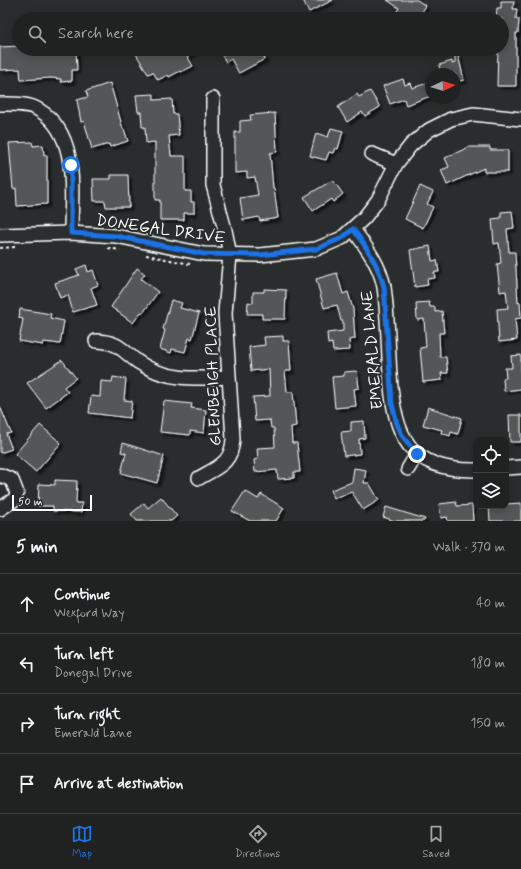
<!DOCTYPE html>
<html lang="en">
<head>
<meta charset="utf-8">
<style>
	body { margin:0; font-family:Mynerve,sans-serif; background:#2d2f2f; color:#f1f3f6 }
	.controls { position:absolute; right:12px; bottom:12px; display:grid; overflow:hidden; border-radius:8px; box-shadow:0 2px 10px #0003 }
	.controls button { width:36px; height:36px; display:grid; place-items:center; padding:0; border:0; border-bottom:1px solid #3d3f40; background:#202222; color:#f1f3f6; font:20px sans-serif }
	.compass { position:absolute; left:425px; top:68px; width:36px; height:36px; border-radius:50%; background:#202222; box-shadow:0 2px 10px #0003; rotate:86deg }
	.scale { position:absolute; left:12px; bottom:10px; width:80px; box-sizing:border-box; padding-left:4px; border:2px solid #fff; border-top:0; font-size:11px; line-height:14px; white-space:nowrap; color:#fff; -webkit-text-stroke:3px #2a2d2e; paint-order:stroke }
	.stop { position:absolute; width:12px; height:12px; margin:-9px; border:3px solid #1a73e8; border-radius:50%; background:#fff }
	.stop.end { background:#1a73e8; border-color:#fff; box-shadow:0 1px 4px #0008 }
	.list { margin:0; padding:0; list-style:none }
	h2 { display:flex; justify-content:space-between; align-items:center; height:52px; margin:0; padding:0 16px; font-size:17px }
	h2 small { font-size:13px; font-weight:400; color:#a2a4a5 }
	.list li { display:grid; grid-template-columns:26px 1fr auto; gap:12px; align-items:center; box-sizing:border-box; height:60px; padding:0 16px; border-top:1px solid #3d3f40 }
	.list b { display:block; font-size:15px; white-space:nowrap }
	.list p { margin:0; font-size:13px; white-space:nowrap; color:#a2a4a5 }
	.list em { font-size:13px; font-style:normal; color:#a2a4a5 }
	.icon { flex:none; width:22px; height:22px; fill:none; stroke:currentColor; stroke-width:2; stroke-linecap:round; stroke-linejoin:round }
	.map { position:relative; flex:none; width:521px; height:521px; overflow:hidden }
	.search { position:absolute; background:#202222; box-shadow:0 2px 10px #0003; left:12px; right:12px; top:12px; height:44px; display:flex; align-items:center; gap:10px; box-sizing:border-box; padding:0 14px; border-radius:22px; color:#a2a4a5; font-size:15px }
	.sheet { height:292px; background:#202222 }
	nav { display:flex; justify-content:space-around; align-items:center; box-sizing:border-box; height:56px; border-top:1px solid #3d3f40; background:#202222; font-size:11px; color:#a2a4a5 }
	nav a { display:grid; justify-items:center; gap:2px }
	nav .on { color:#1a73e8 }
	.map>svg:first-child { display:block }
	.building { fill:#555758; stroke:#fff; filter:url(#shadow) }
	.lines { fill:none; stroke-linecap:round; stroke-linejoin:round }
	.minor-casing { stroke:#fff; stroke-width:16 }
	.path { stroke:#fff; stroke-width:2; stroke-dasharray:3 3; stroke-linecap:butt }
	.minor { stroke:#2a2d2e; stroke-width:13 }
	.route { stroke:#1a73e8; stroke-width:5 }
	.labels { text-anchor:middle; stroke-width:4; stroke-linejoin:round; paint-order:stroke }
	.street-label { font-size:16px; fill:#fff; stroke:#2a2d2e }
</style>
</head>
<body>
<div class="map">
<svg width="521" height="521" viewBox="0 0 521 521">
	<defs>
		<filter id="shadow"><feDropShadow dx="3" dy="3" stdDeviation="1" flood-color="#0009"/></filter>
	</defs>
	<rect width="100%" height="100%" fill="#2a2d2e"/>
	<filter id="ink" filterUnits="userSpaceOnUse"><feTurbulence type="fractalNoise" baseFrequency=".025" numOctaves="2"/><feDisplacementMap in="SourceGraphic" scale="8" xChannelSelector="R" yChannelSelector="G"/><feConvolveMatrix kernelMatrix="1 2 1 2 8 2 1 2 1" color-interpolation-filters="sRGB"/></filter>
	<g filter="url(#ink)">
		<!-- building -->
		<g class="building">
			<polygon points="303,0 333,0 309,12"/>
			<polygon points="387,0 417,0 426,6 417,19 402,19 395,14 399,8"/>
			<polygon points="501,1 514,1 513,9 517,9 516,19 519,19 518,33 516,33 516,86 497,86 498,49 502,49 502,19 496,19 497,8 501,8"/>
			<polygon points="19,46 19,49 76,49 77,70 72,70 72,81 61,82 61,79 50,78 21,80 20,69 0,70 0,47"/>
			<polygon points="145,49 201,49 187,56 193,66 181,72 180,71 169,77 168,75 158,80 153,72 148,74 136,54"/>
			<polygon points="225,49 260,49 265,59 239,73 231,59 226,62 220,52"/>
			<polygon points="458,55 464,80 455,82 455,74 441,74 439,65 452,61 452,64 455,63 455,56"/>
			<polygon points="403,79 405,85 410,83 412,88 431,82 431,96 406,105 404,99 390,104 383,86"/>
			<polygon points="110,83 123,129 124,129 128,141 110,147 109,144 92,149 84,121 81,122 77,100 88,97 86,91"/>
			<polygon points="370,91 380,107 365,116 362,112 347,122 338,107 357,94 359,97"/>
			<polygon points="154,94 154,100 172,99 173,114 177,114 179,135 169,136 171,156 185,156 185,191 191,191 191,202 194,202 194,213 184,213 184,220 160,220 160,200 155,200 155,142 146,143 145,127 142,127 141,112 138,112 136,95"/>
			<polygon points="275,113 277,152 270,153 273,188 274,188 278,218 260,221 259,217 243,220 240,198 258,195 255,177 247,178 247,172 235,173 235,132 240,132 240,121 251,120 250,115"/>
			<polygon points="331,128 343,131 338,149 335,148 333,153 329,152 326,160 310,156 316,133 328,137"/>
			<polygon points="32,142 33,146 43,145 44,155 47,155 47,204 17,206 16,188 13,189 9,143"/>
			<polygon points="469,147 490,147 490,150 508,150 508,172 484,172 484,168 447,185 441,170 449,167 445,158"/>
			<polygon points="111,175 128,175 129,207 106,207 105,201 94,201 93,179 111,179"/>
			<polygon points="333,180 343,194 333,202 331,199 313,211 304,197"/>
			<polygon points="420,186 433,192 427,204 433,207 423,228 405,219"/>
			<polygon points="512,211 514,228 507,229 509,252 515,252 518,303 520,302 521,318 515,319 517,340 499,342 497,309 508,308 506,291 500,292 497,264 501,263 499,243 494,244 492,219 501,218 501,212"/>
			<polygon points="430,246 432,261 437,260 439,272 434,272 435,278 427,279 428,285 415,287 410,250"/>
			<polygon points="86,265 88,272 93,270 98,285 91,288 97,305 73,312 68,295 60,298 55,283 79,275 76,269"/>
			<polygon points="137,268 145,274 141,279 158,292 143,313 141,312 133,323 111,307"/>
			<polygon points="337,273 343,294 348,292 353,309 355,339 349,340 350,350 333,351 332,343 328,344 327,333 343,331 343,321 341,321 337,305 324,308 316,279"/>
			<polygon points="264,289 286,290 285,319 262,319 262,314 247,314 248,302 253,303 253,292 264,292"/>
			<polygon points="171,300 182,303 180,308 199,313 192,339 189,338 185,352 172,349 171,353 160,349 165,330 163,329"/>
			<polygon points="429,302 430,307 435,307 435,312 442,311 444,333 439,333 440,357 446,357 448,373 441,373 442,380 423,382 420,348 426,347 424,319 417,320 416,303"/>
			<polygon points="20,309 51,314 50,318 64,321 60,344 44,342 43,345 19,341 23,319 19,318"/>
			<polygon points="283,336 283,341 289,341 291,371 285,371 287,392 293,392 296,426 291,427 292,443 297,443 300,472 294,472 294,478 278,479 277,470 255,472 254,460 258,459 257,448 275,447 274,428 271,428 270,420 255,421 253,397 270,396 269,369 251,371 249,347 265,345 264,337"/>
			<polygon points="521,355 521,389 504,391 503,378 506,378 505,368 512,368 511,356"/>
			<polygon points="62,360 76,378 64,387 68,392 46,408 27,383"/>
			<polygon points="357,371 359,388 354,389 356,406 335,408 332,377 344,376 344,372"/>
			<polygon points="113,377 126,379 124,400 132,401 130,418 89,413 91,396 100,397 101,381 112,382"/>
			<polygon points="164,401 192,404 191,408 206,410 204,433 190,431 190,435 160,432"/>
			<polygon points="0,406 11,433 6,434 12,449 0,453"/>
			<polygon points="428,407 462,418 458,434 451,432 450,436 441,433 442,430 423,425"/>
			<polygon points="509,415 521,415 521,442 510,442"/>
			<polygon points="364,421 365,438 359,439 360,454 344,456 341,432 351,431 351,422"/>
			<polygon points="40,425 61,443 36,472 15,454"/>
			<polygon points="123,443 164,456 157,483 121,473 126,453 121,452"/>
			<polygon points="354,468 366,470 364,483 369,483 379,500 363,510 352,492 334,498 331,490 352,482"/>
			<polygon points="55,480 77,481 76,503 82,503 81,512 53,511 53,506 38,506 39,484 55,485"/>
			<polygon points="245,491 258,499 261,494 284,508 276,521 250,521 232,511"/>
			<polygon points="161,497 177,516 171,521 137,521 131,514 144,503 148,508"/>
			<polygon points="456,502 457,506 472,505 473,521 448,521 447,517 441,518 439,504"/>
			<polygon points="521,503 521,521 490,521 489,506 506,506 506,504"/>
			<polygon points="386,507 425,519 424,521 395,521 383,517"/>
		</g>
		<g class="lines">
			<!-- minor casing -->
			<g class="minor-casing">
				<g id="minor">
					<path d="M0,104C12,104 29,103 39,110C80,135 71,193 71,233"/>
					<polyline points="372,154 396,164"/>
					<path d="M353,229C366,247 380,265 384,287C388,316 388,346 390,375C394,435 408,471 476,470"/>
					<polyline points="0,235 71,233 116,236 204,254 260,255 316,249 342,238 364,218 378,200 396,164 411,145 429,130 451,119 473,114 521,119"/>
					<path d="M96,341C120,342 121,350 138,362C166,381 196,379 228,377"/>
					<polyline points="506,468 521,467"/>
					<polyline points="408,469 417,454"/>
					<polyline points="0,475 12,480 17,493 15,499 0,509"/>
					<path d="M199,478C218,467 232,463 233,439L225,313L230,255L225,230L213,185V99"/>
				</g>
			</g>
			<!-- path -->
			<g class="path">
				<polyline points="0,248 16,247"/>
				<polyline points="108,248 120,250"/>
				<polyline points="146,255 190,264"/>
			</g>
			<!-- minor -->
			<use href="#minor" class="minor"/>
		</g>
	</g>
	<g class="lines" filter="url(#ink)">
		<!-- route -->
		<path class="route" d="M71,165V233L116,236L204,254L260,255L316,249L342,238L353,229C367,248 378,264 384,287L392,404L397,424L403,437L417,454"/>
	</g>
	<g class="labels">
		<!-- street labels -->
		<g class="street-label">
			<text transform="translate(161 228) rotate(8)" y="6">DONEGAL DRIVE</text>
			<text transform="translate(371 350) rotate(-95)" y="6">EMERALD LANE</text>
			<text transform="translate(212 376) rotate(-92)" y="6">GLENBEIGH PLACE</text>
		</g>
	</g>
</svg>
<div class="controls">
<button><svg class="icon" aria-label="locate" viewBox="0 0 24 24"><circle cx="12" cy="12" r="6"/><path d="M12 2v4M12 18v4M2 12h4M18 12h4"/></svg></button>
<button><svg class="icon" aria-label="layers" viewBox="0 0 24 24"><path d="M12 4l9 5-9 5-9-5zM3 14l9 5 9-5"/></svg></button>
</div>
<svg class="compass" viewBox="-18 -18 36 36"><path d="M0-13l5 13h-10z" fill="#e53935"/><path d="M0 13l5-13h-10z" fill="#a2a4a5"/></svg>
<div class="scale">50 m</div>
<div class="stop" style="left:71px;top:165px"></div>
<div class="stop end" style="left:417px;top:454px"></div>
<div class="search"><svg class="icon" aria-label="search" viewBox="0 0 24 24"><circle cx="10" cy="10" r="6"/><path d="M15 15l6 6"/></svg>Search here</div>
</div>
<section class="sheet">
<h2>5 min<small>Walk · 370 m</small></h2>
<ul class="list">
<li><svg class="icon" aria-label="ahead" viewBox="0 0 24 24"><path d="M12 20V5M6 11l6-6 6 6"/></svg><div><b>Continue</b><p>Wexford Way</p></div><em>40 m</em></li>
<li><svg class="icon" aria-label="left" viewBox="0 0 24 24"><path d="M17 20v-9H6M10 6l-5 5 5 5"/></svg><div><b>Turn left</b><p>Donegal Drive</p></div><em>180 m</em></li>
<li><svg class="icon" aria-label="right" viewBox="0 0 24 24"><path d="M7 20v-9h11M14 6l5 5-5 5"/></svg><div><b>Turn right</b><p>Emerald Lane</p></div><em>150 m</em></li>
<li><svg class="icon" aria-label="arrive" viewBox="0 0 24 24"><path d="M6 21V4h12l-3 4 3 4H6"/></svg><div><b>Arrive at destination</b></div></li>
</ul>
</section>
<nav>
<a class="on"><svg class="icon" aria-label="map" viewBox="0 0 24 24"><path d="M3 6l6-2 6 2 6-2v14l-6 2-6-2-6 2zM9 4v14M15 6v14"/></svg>Map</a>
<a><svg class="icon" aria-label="directions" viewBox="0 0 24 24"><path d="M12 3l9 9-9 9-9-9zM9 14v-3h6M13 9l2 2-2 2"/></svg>Directions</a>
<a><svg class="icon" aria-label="saved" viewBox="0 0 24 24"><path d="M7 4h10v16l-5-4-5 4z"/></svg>Saved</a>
</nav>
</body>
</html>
